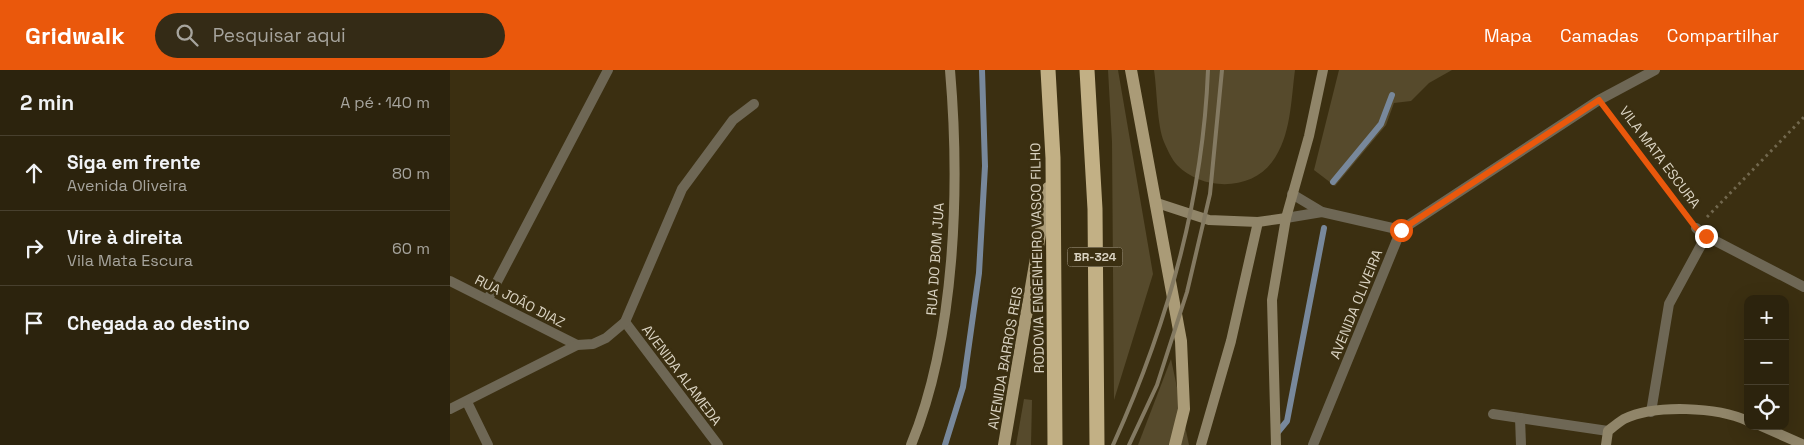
<!DOCTYPE html>
<html lang="pt">
<head>
<meta charset="utf-8">
<style>
	body { margin:0; font-family:"Space Grotesk",sans-serif; background:#342b16; color:#f1f3f6 }
	.controls { position:absolute; right:15px; bottom:15px; display:grid; overflow:hidden; border-radius:10px; box-shadow:0 5px 20px #0002 }
	.controls button { width:45px; height:45px; display:grid; place-items:center; padding:0; border:0; border-bottom:1px solid #48402e; background:#2c230d; color:#f1f3f6; font:25px sans-serif }
	.stop { position:absolute; width:15px; height:15px; margin:-11px; border:4px solid #ea580c; border-radius:50%; background:#fff }
	.stop.end { background:#ea580c; border-color:#fff; box-shadow:0 1px 5px #0008 }
	.list { margin:0; padding:0; list-style:none }
	h2 { display:flex; justify-content:space-between; align-items:center; height:65px; margin:0; padding:0 20px; font-size:21px }
	h2 small { font-size:16px; font-weight:400; color:#a6a49d }
	.list li { display:grid; grid-template-columns:32px 1fr auto; gap:15px; align-items:center; box-sizing:border-box; height:75px; padding:0 20px; border-top:1px solid #48402e }
	.list b { display:block; font-size:19px; white-space:nowrap }
	.list p { margin:0; font-size:16px; white-space:nowrap; color:#a6a49d }
	.list em { font-size:16px; font-style:normal; color:#a6a49d }
	.icon { flex:none; width:28px; height:28px; fill:none; stroke:currentColor; stroke-width:2; stroke-linecap:round; stroke-linejoin:round }
	.map { position:relative; flex:none; width:1354px; height:375px; overflow:hidden }
	header { display:flex; align-items:center; gap:30px; box-sizing:border-box; height:70px; padding:0 25px; background:#ea580c; color:#fff }
	header strong { font-size:24px }
	nav { display:flex; gap:28px; margin-inline-start:auto; font-size:18px }
	.search { width:350px; height:45px; background:#342b16; display:flex; align-items:center; gap:12px; box-sizing:border-box; padding:0 18px; border-radius:28px; color:#a6a49d; font-size:19px }
	main { display:flex }
	aside { flex:1; background:#2c230d }
	.map>svg:first-child { display:block }
	.green { fill:#564a2c }
	.lines { fill:none; stroke-linecap:round; stroke-linejoin:round }
	.stream { stroke:#78889b; stroke-width:6 }
	.path { stroke:#72684e; stroke-width:3; stroke-dasharray:2.5 4; stroke-linecap:butt }
	.lane { stroke:#6e6755; stroke-width:10 }
	.street { stroke:#6e6755; stroke-width:10 }
	.secondary { stroke:#908569; stroke-width:10 }
	.primary { stroke:#aa9b77; stroke-width:12 }
	.highway { stroke:#c2b085; stroke-width:15 }
	.rail { stroke:#847a62; stroke-width:4 }
	.route { stroke:#ea580c; stroke-width:6 }
	.labels { text-anchor:middle; stroke-width:5; stroke-linejoin:round; paint-order:stroke }
	.shield { fill:#3b2f11; stroke:#aaa18c; stroke-width:1 }
	.shield-label { font-size:12px; font-weight:bold; fill:#d9d2c1 }
	.street-label { font-size:14px; fill:#d9d2c1; stroke:#3b2f11 }
</style>
</head>
<body>
<header>
<strong>Gridwalk</strong>
<div class="search"><svg class="icon" aria-label="search" viewBox="0 0 24 24"><circle cx="10" cy="10" r="6"/><path d="M15 15l6 6"/></svg>Pesquisar aqui</div>
<nav><a>Mapa</a><a>Camadas</a><a>Compartilhar</a></nav>
</header>
<main>
<aside>
<h2>2 min<small>A pé · 140 m</small></h2>
<ul class="list">
<li><svg class="icon" aria-label="ahead" viewBox="0 0 24 24"><path d="M12 20V5M6 11l6-6 6 6"/></svg><div><b>Siga em frente</b><p>Avenida Oliveira</p></div><em>80 m</em></li>
<li><svg class="icon" aria-label="right" viewBox="0 0 24 24"><path d="M7 20v-9h11M14 6l5 5-5 5"/></svg><div><b>Vire à direita</b><p>Vila Mata Escura</p></div><em>60 m</em></li>
<li><svg class="icon" aria-label="arrive" viewBox="0 0 24 24"><path d="M6 21V4h12l-3 4 3 4H6"/></svg><div><b>Chegada ao destino</b></div></li>
</ul>
</aside>
<div class="map">
<svg width="1354" height="375" viewBox="0 0 1354 375">
	<rect width="100%" height="100%" fill="#3b2f11"/>
	<!-- green -->
	<g class="green">
		<polygon points="658,0 668,0 703,204 664,330 662,72"/>
		<path d="M704,0H845C841,30 841,67 822,92C801,121 752,121 727,95C722,90 717,79 714,72C707,55 707,19 704,0Z"/>
		<polygon points="889,0 1002,0 979,13 961,31 944,33 936,55 885,116 864,100"/>
		<polygon points="721,289 739,375 688,375"/>
		<polygon points="574,329 582,330 581,375 566,375"/>
	</g>
	<g class="lines">
		<!-- stream -->
		<g class="stream">
			<polyline points="883,112 931,54 942,25"/>
			<polyline points="828,362 837,351 874,158"/>
			<polyline points="495,375 513,317 529,203 535,96 532,0"/>
		</g>
		<!-- path -->
		<g class="path">
			<polyline points="1157,41 1238,147"/>
			<polyline points="1257,147 1354,47"/>
		</g>
		<!-- lane -->
		<g class="lane">
			<polyline points="1201,342 1219,234 1256,166"/>
			<polyline points="1043,344 1158,361"/>
		</g>
		<!-- street -->
		<g class="street">
			<polyline points="842,124 872,142 951,160"/>
			<polyline points="836,148 872,142"/>
			<polyline points="1246,158 1256,166 1354,217"/>
			<polyline points="0,211 127,275"/>
			<polyline points="38,229 158,0"/>
			<polyline points="175,252 268,375"/>
			<polyline points="17,332 38,375"/>
			<polyline points="0,339 127,275 143,274 156,268 175,252 232,119 283,50 304,34"/>
			<polyline points="1070,348 1071,375"/>
			<polyline points="863,375 951,160 1149,30 1205,0"/>
		</g>
		<!-- secondary -->
		<g class="secondary">
			<polyline points="707,133 759,150 808,152 836,148"/>
			<polyline points="1311,356 1354,375"/>
			<path d="M461,375C506,266 510,116 500,0"/>
			<polyline points="751,375 781,271 808,152"/>
			<polyline points="826,375 822,230 836,148 859,66 873,0"/>
			<path d="M1156,375L1158,361C1163,357 1169,352 1174,349C1206,334 1267,337 1298,351"/>
		</g>
		<!-- primary -->
		<g class="primary">
			<polyline points="681,0 731,271 734,339 725,375"/>
			<polyline points="554,375 598,118"/>
		</g>
		<!-- highway -->
		<g class="highway">
			<polyline points="598,0 603,88 605,375"/>
			<polyline points="637,0 645,139 647,375"/>
		</g>
		<!-- rail -->
		<g class="rail">
			<path d="M663,375C716,258 753,129 758,0"/>
			<polyline points="679,375 707,315 737,222 760,124 772,0"/>
		</g>
	</g>
	<g class="lines">
		<!-- route -->
		<polyline class="route" points="951,160 1149,30 1246,158 1256,166"/>
	</g>
	<g class="labels">
		<!-- shield labels -->
		<rect class="shield" x="617.5" y="177.5" width="55" height="19" rx="4"/>
		<g class="shield-label">
			<text x="645" y="191">BR-324</text>
		</g>
		<!-- street labels -->
		<g class="street-label">
			<text transform="translate(1210 87) rotate(53)" y="5">VILA MATA ESCURA</text>
			<text transform="translate(587 188) rotate(-91)" y="5">RODOVIA ENGENHEIRO VASCO FILHO</text>
			<text transform="translate(485 189) rotate(-86)" y="5">RUA DO BOM JUA</text>
			<text transform="translate(70 231) rotate(27)" y="5">RUA JOÃO DIAZ</text>
			<text transform="translate(906 234) rotate(-68)" y="5">AVENIDA OLIVEIRA</text>
			<text transform="translate(555 288) rotate(-80)" y="5">AVENIDA BARROS REIS</text>
			<text transform="translate(232 305) rotate(53)" y="5">AVENIDA ALAMEDA</text>
		</g>
	</g>
</svg>
<div class="controls">
<button>+</button>
<button>−</button>
<button><svg class="icon" aria-label="locate" viewBox="0 0 24 24"><circle cx="12" cy="12" r="6"/><path d="M12 2v4M12 18v4M2 12h4M18 12h4"/></svg></button>
</div>
<div class="stop" style="left:951px;top:160px"></div>
<div class="stop end" style="left:1256px;top:166px"></div>
</div>
</main>
</body>
</html>
